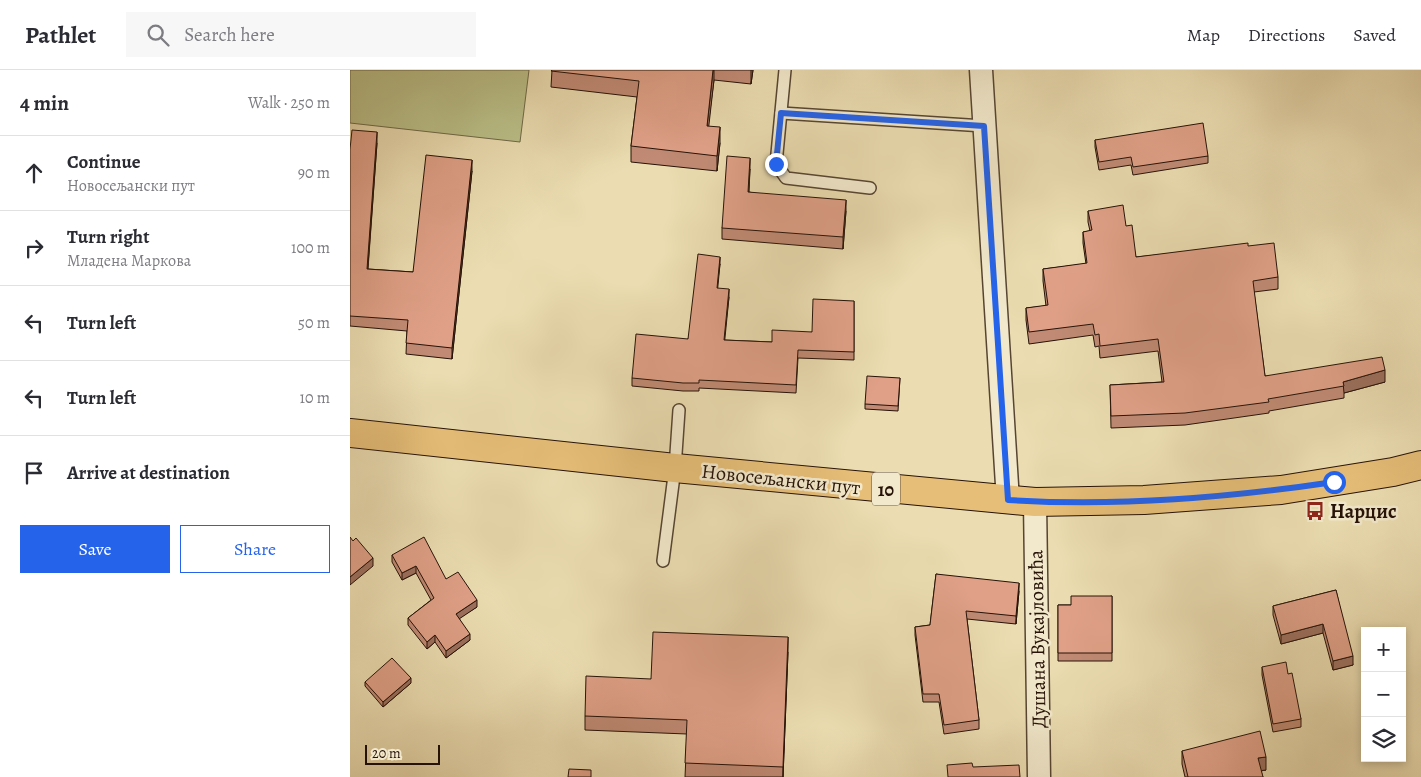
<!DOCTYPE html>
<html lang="en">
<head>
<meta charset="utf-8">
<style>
	body { margin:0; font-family:Alegreya,serif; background:#f7f7f7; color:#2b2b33 }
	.controls { position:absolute; right:15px; bottom:15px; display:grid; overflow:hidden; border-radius:0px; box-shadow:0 2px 8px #0003 }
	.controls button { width:45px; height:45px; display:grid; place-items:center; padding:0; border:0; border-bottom:1px solid #e1e1e2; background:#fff; color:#2b2b33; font:25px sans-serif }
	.scale { position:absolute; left:15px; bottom:12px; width:75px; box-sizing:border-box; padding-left:5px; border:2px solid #261207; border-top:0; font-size:14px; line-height:18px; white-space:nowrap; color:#261207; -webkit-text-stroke:4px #f2e9cc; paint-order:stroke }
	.stop { position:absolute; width:15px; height:15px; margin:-11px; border:4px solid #2563eb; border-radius:50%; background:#fff }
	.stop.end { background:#2563eb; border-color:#fff; box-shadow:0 1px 5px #0008 }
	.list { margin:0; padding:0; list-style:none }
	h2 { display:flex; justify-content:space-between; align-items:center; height:65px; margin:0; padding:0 20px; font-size:21px }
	h2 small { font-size:16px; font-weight:400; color:#7c7c81 }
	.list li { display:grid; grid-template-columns:32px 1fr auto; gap:15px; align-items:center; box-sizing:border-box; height:75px; padding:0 20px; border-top:1px solid #e1e1e2 }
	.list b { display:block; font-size:19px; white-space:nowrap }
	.list p { margin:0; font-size:16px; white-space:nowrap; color:#7c7c81 }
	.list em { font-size:16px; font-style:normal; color:#7c7c81 }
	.actions { display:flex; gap:10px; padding:15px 20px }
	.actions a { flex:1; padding:11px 0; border:1px solid #2563eb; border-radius:0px; text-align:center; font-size:18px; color:#2563eb }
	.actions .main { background:#2563eb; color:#fff }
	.icon { flex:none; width:28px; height:28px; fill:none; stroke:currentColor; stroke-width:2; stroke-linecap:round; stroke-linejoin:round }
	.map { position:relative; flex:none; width:1071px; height:707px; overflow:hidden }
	header { display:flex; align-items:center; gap:30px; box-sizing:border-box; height:70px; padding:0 25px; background:#fff; border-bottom:1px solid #e1e1e2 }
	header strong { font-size:24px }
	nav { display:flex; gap:28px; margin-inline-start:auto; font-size:18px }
	.search { width:350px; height:45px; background:#f7f7f7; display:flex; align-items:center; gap:12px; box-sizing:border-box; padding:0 18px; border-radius:0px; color:#7c7c81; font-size:19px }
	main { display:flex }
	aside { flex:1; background:#fff }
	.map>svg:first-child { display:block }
	.grass { fill:#bbc089; stroke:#706948 }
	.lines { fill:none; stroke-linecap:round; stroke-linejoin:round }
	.service-casing { stroke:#574532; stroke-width:14 }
	.minor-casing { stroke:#574532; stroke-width:25 }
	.primary-casing { stroke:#261207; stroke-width:30 }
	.service { stroke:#f2e9cc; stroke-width:11 }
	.minor { stroke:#f2e9cc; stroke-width:22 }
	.primary { stroke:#e6be78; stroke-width:28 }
	.wall { fill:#c08a74; stroke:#261207 }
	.shaded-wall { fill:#9c705e; stroke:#261207 }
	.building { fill:#dfa087; stroke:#261207 }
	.route { stroke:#2563eb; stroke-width:6 }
	.labels { text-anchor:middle; stroke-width:5; stroke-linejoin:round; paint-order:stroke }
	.shield { fill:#f2e9cc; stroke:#635242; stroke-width:1 }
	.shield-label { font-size:19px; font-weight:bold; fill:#261207 }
	.street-label { font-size:20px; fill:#261207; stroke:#f2e9cc }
	.poi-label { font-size:20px; font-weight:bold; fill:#261207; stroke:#f2e9cc; text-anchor:start }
</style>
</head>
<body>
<header>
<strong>Pathlet</strong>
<div class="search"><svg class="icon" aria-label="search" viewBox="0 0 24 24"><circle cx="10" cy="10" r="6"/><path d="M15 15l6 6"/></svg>Search here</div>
<nav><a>Map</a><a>Directions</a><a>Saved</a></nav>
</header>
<main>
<aside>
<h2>4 min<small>Walk · 250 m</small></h2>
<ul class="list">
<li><svg class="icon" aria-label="ahead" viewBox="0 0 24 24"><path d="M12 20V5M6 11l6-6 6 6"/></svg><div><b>Continue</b><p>Новосељански пут</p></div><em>90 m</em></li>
<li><svg class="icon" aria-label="right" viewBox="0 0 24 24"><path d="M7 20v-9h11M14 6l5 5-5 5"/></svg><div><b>Turn right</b><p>Младена Маркова</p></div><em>100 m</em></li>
<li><svg class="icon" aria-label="left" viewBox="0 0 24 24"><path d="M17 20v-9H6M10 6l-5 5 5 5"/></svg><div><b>Turn left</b></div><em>50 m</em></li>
<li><svg class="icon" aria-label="left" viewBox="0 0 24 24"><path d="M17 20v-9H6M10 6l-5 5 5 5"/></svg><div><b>Turn left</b></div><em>10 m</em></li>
<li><svg class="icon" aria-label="arrive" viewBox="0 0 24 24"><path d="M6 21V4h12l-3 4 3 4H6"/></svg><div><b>Arrive at destination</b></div></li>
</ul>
<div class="actions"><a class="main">Save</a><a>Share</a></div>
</aside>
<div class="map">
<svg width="1071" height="707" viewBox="0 0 1071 707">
	<rect width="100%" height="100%" fill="#ebddb1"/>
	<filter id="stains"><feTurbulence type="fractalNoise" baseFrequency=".004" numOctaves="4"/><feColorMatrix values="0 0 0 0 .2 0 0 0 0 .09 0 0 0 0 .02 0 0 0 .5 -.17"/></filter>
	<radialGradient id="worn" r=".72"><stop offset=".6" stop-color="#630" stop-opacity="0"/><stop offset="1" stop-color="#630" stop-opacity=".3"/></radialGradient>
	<!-- grass -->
	<polygon class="grass" points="0,0 179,0 170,72 0,53"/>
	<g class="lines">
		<!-- service casing -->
		<g class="service-casing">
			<g id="service">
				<polyline points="435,0 426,94 436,108 520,118"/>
				<polyline points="431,43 634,56"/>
				<polyline points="313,491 325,398 329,340"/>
			</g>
		</g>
		<!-- minor casing -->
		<g class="minor-casing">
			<g id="minor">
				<polyline points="631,0 658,431"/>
				<polyline points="685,432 689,707"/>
			</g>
		</g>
		<!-- primary casing -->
		<g class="primary-casing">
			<polyline id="primary" points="0,363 325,398 685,432 794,430 931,420 1043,402 1071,395"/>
		</g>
		<!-- service -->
		<use href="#service" class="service"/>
		<!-- minor -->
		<use href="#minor" class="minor"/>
		<!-- primary -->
		<use href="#primary" class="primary"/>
	</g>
	<!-- wall -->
	<g class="wall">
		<polygon points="202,0 403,0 401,14 364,10 358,56 370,73 367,101 281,92 281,76 287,27 201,17"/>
		<polygon points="745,70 858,86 858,93 783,105 781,95 749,100 745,77"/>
		<polygon points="27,73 18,199 63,202 122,101 102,289 56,284 57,261 0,256 0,79"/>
		<polygon points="400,99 399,122 496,141 493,179 372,169 372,158"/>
		<polygon points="738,141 776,156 786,187 898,176 928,207 928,219 904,222 915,306 1035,312 994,323 994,328 919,341 919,343 835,355 761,358 760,315 812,312 808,281 750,288 749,276 745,277 743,265 679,274 676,250 676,238 696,236 693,211 693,199 736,194 733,173 733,162 740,161 738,152"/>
		<polygon points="370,194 367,218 379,227 374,270 422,272 462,262 504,231 504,290 448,288 446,323 349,318 349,321 333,321 282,316 282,308 338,269"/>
		<polygon points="550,308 548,341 515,339 515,334"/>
		<polygon points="42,485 96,509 127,537 109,548 120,570 96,588 85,572 77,579 58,555 58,548 81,530 66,503 52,510 42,492"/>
		<polygon points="586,504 669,521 666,554 617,549 629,650 629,659 594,664 589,632 573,632 565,565 565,557 580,555"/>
		<polygon points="986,520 1003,595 983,600 973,563 931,574 923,545 923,536"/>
		<polygon points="762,526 762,591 708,591 708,535 721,535"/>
		<polygon points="438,582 433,707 335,707 337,664 235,660 235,646 301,609"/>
		<polygon points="912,597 938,604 951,649 951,657 923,662 912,605"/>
		<polygon points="15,612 61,613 33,637 15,616"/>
		<polygon points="832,681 916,700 911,701 913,707 835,707 832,694"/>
	</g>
	<!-- shaded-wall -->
	<g class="shaded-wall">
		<polygon points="363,0 364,0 364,10 357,72 357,56"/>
		<polygon points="401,0 403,0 401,14"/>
		<polygon points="370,57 370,73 367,101 367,86"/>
		<polygon points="27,62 27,73 17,209 17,199"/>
		<polygon points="400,88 400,99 398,133 398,122"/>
		<polygon points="122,90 122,101 102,289 102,278"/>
		<polygon points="496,130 496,141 493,179 493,167"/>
		<polygon points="370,187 370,194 367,226 367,218"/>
		<polygon points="379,219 379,227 374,278 374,270"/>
		<polygon points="1035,300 1035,312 994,323 993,312"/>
		<polygon points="23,488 23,496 0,515 0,507"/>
		<polygon points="66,496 66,503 52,510 52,503"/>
		<polygon points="669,513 669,521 666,554 666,546"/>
		<polygon points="127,530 127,537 106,551 106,544"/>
		<polygon points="973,554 973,563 931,574 931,565"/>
		<polygon points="120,564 120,570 96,588 96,581"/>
		<polygon points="85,565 85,572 77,579 77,572"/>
		<polygon points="438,567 438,582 433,707 433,697"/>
		<polygon points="1003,586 1003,595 983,600 983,591"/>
		<polygon points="61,608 61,613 33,637 33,632"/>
		<polygon points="916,687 916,700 908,701 908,688"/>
	</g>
	<!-- building -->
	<g class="building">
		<polygon points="202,0 363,0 357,56 370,57 367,86 281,76 289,11 201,1"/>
		<polygon points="853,53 858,86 783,97 781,87 749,92 745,70"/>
		<polygon points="2,60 27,62 17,199 63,202 76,85 122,90 102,278 56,273 58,250 0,246 0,79"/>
		<polygon points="377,86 400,88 398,122 496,130 493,167 372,158"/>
		<polygon points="773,135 776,156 782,155 786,187 898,173 898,176 924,173 928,207 903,211 915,306 1032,287 1035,300 993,312 994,316 918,329 919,332 835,343 761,346 760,315 814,312 808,269 750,276 749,264 745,265 743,254 679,262 676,238 698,235 693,199 737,193 733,162 742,160 738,141"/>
		<polygon points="348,184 370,187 367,218 379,219 374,270 422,272 422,260 462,262 463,229 504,231 504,282 448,280 446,315 349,310 349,313 333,313 282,308 286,264 338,269"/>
		<polygon points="517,306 550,308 548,336 515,334"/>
		<polygon points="0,467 3,471 6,468 23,488 0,507"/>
		<polygon points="74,467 96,509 108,502 127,530 106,544 120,564 96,581 85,565 77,572 58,548 84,528 66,496 52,503 42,485"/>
		<polygon points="586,504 669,513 666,546 616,541 629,650 594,655 589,624 573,624 565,557 580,555"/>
		<polygon points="986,520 1003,586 983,591 973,554 931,565 923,536"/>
		<polygon points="721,526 762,526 762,583 708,583 708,535 721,535"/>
		<polygon points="303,562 438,567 433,697 335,693 337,650 235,646 236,606 301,609"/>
		<polygon points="42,588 61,608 33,632 15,612"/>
		<polygon points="936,592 938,604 942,603 951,649 923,654 912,597"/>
		<polygon points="910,661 916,687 908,688 913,707 838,707 832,681"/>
		<polygon points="622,693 623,697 669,695 670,707 598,707 597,695"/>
		<polygon points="219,699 241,700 241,707 218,707"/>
	</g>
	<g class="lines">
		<!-- route -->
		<path class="route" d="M426,94L431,43L634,56L658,430C766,437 877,428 984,412"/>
	</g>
	<!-- icons -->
	<defs>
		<g id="bus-bare" transform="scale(1.5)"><path d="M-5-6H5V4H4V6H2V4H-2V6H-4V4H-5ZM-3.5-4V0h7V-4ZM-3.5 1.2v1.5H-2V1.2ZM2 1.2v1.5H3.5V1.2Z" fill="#8f2418" stroke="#f2e9cc" stroke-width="2.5" paint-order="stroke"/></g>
	</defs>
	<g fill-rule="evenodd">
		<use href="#bus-bare" x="965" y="441"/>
	</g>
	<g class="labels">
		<!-- shield labels -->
		<rect class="shield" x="522" y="402.5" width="28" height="33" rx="4"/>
		<g class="shield-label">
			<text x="536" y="426">10</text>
		</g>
		<!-- street labels -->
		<g class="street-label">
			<text transform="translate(431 409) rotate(6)" y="7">Новосељански пут</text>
			<text transform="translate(687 569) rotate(-91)" y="7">Душана Вукајловића</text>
		</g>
		<!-- poi labels -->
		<g class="poi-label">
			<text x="980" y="448">Нарцис</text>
		</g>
	</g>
	<rect width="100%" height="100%" filter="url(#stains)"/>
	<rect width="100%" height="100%" fill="url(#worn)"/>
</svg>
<div class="controls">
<button>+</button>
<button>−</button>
<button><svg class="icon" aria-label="layers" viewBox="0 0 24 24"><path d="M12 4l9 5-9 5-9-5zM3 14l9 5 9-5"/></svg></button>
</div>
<div class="scale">20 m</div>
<div class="stop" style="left:984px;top:412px"></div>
<div class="stop end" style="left:426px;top:94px"></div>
</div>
</main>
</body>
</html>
